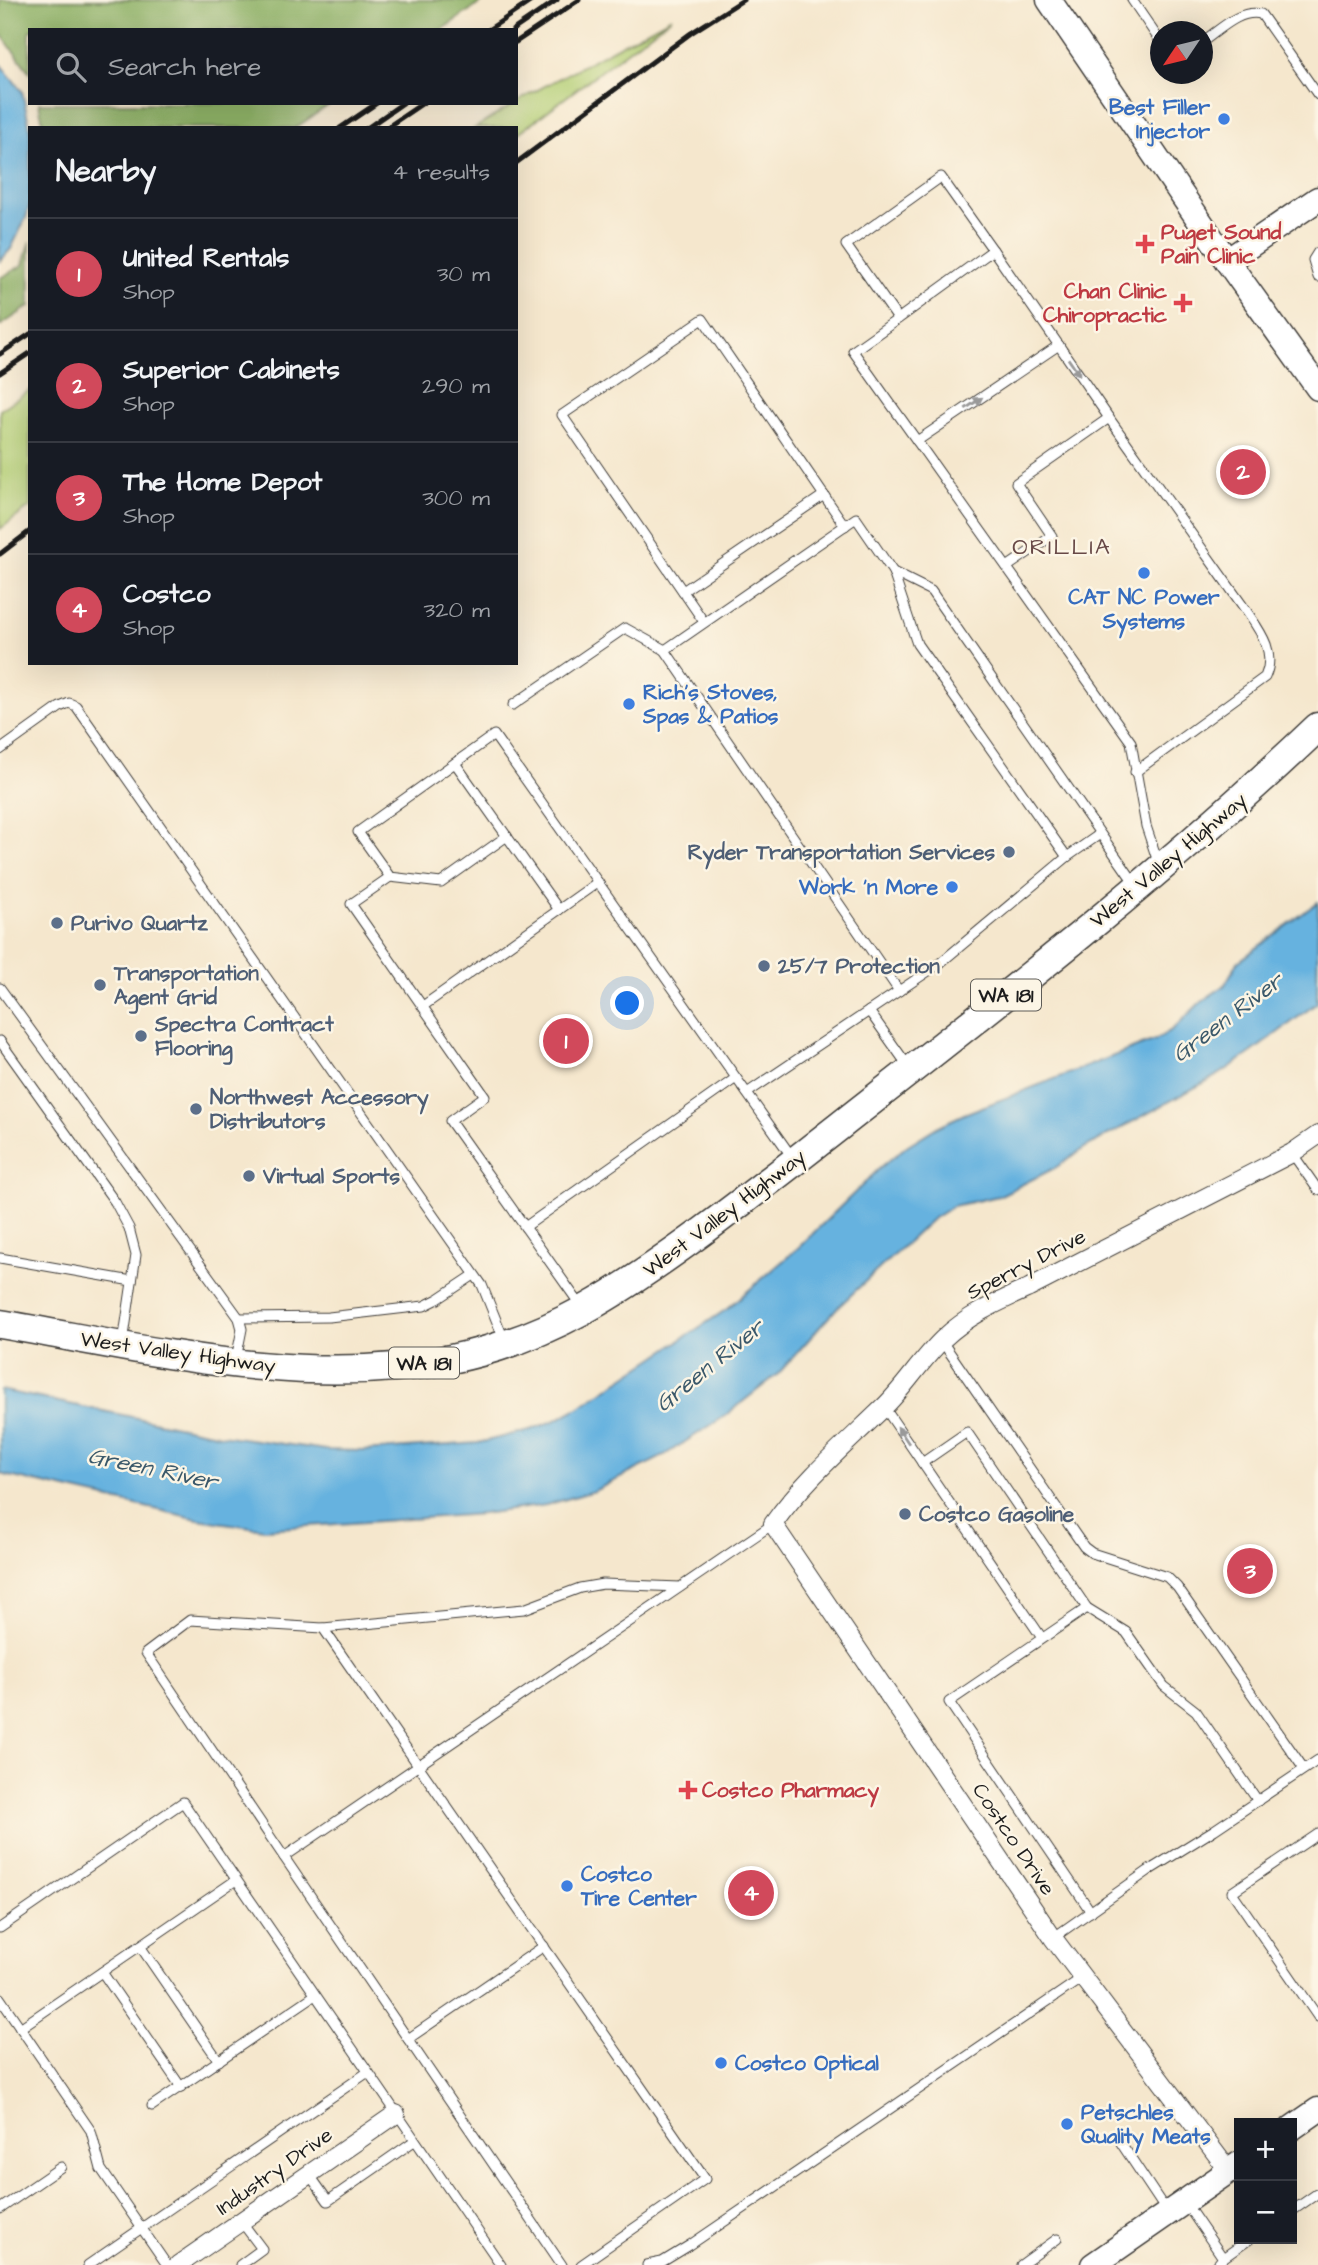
<!DOCTYPE html>
<html lang="en">
<head>
<meta charset="utf-8">
<style>
	body { margin:0; font-family:"Architects Daughter",sans-serif; background:#20242c; color:#f1f3f6 }
	.controls { position:absolute; right:21px; bottom:21px; display:grid; overflow:hidden; border-radius:0px; box-shadow:0 7px 28px #0002 }
	.controls button { width:63px; height:63px; display:grid; place-items:center; padding:0; border:0; border-bottom:2px solid #363941; background:#171b24; color:#f1f3f6; font:35px sans-serif }
	.compass { position:absolute; left:1150px; top:21px; width:63px; height:63px; border-radius:50%; background:#171b24; box-shadow:0 7px 28px #0002; rotate:235deg }
	.you { position:absolute; left:628px; top:1004px; width:24px; height:24px; margin:-18px; border:5px solid #fff; border-radius:50%; background:#1a73e8; box-shadow:0 0 0 10px #1a73e833 }
	.badge { display:grid; place-items:center; width:46px; height:46px; border-radius:50%; background:#d1495b; color:#fff; font-size:23px; font-weight:700 }
	.pin { position:absolute; translate:-50% -50%; border:4px solid #fff; box-shadow:0 2px 7px #0006 }
	.list { margin:0; padding:0; list-style:none }
	h2 { display:flex; justify-content:space-between; align-items:center; height:91px; margin:0; padding:0 28px; font-size:30px }
	h2 small { font-size:23px; font-weight:400; color:#9ea1a6 }
	.list li { display:grid; grid-template-columns:46px 1fr auto; gap:21px; align-items:center; box-sizing:border-box; height:112px; padding:0 28px; border-top:2px solid #363941 }
	.list b { display:block; font-size:26px; white-space:nowrap }
	.list p { margin:0; font-size:23px; white-space:nowrap; color:#9ea1a6 }
	.list em { font-size:23px; font-style:normal; color:#9ea1a6 }
	.icon { flex:none; width:38px; height:38px; fill:none; stroke:currentColor; stroke-width:2; stroke-linecap:round; stroke-linejoin:round }
	.map { position:relative; flex:none; width:1318px; height:2265px; overflow:hidden }
	.search { position:absolute; background:#171b24; box-shadow:0 7px 28px #0002; left:28px; top:28px; width:490px; height:77px; display:flex; align-items:center; gap:18px; box-sizing:border-box; padding:0 24px; border-radius:0px; color:#9ea1a6; font-size:26px }
	.panel { position:absolute; background:#171b24; box-shadow:0 7px 28px #0002; left:28px; top:126px; width:490px; height:539px; border-radius:0px }
	.map>svg:first-child { display:block }
	.green { fill:#b3ce74; stroke:#687548; stroke-width:2 }
	.forest { fill:#8eb166; stroke:#556641; stroke-width:2 }
	.water { fill:#66b2df; stroke:#41677e; stroke-width:2 }
	.lines { fill:none; stroke-linecap:round; stroke-linejoin:round }
	.lane-casing { stroke:#3d3a37; stroke-width:11 }
	.street-casing { stroke:#3d3a37; stroke-width:20 }
	.secondary-casing { stroke:#3d3a37; stroke-width:27 }
	.primary-casing { stroke:#3d3a37; stroke-width:31 }
	.lane { stroke:#fff; stroke-width:9 }
	.street { stroke:#fff; stroke-width:18 }
	.secondary { stroke:#fff; stroke-width:24 }
	.primary { stroke:#fff; stroke-width:28 }
	.rail { stroke:#1c1c1c; stroke-width:5 }
	.oneway { fill:#999 }
	.shop-dot { fill:#3f7fe0; stroke:#fcf5e5; stroke-width:2.5 }
	.health-dot { fill:#e0444e; stroke:#fcf5e5; stroke-width:2.5 }
	.service-dot { fill:#5c6f8a; stroke:#fcf5e5; stroke-width:2.5 }
	.labels { text-anchor:middle; stroke-width:5; stroke-linejoin:round; paint-order:stroke }
	.shield { fill:#fcf5e5; stroke:#5f5d58; stroke-width:2 }
	.shield-label { font-size:19px; font-weight:bold; fill:#1c1c1c }
	.shop-label { font-size:21px; font-weight:bold; fill:#366cbe; stroke:#fcf5e5; text-anchor:start }
	.health-label { font-size:21px; font-weight:bold; fill:#be3a42; stroke:#fcf5e5; text-anchor:start }
	.service-label { font-size:21px; font-weight:bold; fill:#4e5e75; stroke:#fcf5e5; text-anchor:start }
	.street-label { font-size:21px; fill:#1c1c1c; stroke:#fcf5e5 }
	.neighbourhood-label { font-size:23px; letter-spacing:2px; fill:#684947; stroke:#fcf5e5 }
	.water-label { font-size:23px; font-style:italic; fill:#3a586a; stroke:#fcf5e5 }
</style>
</head>
<body>
<div class="map">
<svg width="1318" height="2265" viewBox="0 0 1318 2265">
	<rect width="100%" height="100%" fill="#fcf5e5"/>
	<filter id="ink" filterUnits="userSpaceOnUse"><feTurbulence type="fractalNoise" baseFrequency=".0143" numOctaves="2"/><feDisplacementMap in="SourceGraphic" scale="14" xChannelSelector="R" yChannelSelector="G"/><feConvolveMatrix kernelMatrix="1 2 1 2 8 2 1 2 1" color-interpolation-filters="sRGB"/></filter>
	<filter id="wash" filterUnits="userSpaceOnUse"><feTurbulence type="fractalNoise" baseFrequency=".00686" numOctaves="4" result="noise"/><feDisplacementMap in="SourceGraphic" scale="28" xChannelSelector="R" yChannelSelector="G"/><feGaussianBlur stdDeviation="1.57" result="paint"/><feColorMatrix in="noise" values="0 0 0 0 0 0 0 0 0 0 0 0 0 0 0 0 0 1.4 0 .05"/><feComposite in="paint" operator="in"/></filter>
	<g filter="url(#wash)">
		<rect width="100%" height="100%" fill="#f5e7cd"/>
		<!-- green -->
		<g class="green">
			<polygon points="672,17 516,135 516,128 475,128 530,94"/>
			<polygon points="30,390 30,507 0,529 0,410"/>
		</g>
		<!-- forest -->
		<g class="forest">
			<polygon points="0,0 485,0 441,30 30,30 30,73 0,33"/>
			<polygon points="39,103 332,103 295,128 44,128"/>
			<polygon points="30,241 30,306 0,326 0,278 23,265"/>
		</g>
		<!-- water -->
		<g class="water">
			<polygon points="0,64 22,91 30,128 30,203 26,218 11,249 0,261"/>
			<polygon points="1318,902 1317,1003 1252,1052 1220,1074 1086,1147 1055,1168 999,1196 953,1206 931,1220 836,1309 778,1374 722,1418 660,1458 594,1491 546,1505 482,1514 264,1529 198,1519 0,1474 0,1390 221,1435 326,1450 362,1451 478,1443 530,1430 554,1421 578,1408 727,1309 798,1248 881,1167 908,1145 937,1127 964,1114 1155,1040 1173,1029 1202,1001 1224,986 1238,962"/>
		</g>
	</g>
	<g filter="url(#ink)">
		<g class="lines">
			<!-- lane casing -->
			<g class="lane-casing">
				<g id="lane">
					<polyline points="1132,0 1160,41"/>
					<path d="M1202,42C1220,30 1239,9 1261,14L1318,95"/>
					<polyline points="993,250 1109,418"/>
					<polyline points="1318,252 1313,260 1318,277"/>
					<polyline points="898,319 993,250 941,177 846,245 898,319 853,351 1131,742 1146,826 1159,865"/>
					<polyline points="917,441 1059,345"/>
					<path d="M1007,567L1052,536L1016,483L1109,418L1245,609C1259,630 1277,651 1265,677L1135,772"/>
					<polyline points="893,572 856,518 665,650 899,991"/>
					<polyline points="683,591 824,495"/>
					<polyline points="704,622 562,415 703,319 845,526"/>
					<polyline points="513,705 625,628 665,650"/>
					<polyline points="0,750 60,707 69,703 76,706 482,1285 505,1342"/>
					<polyline points="455,763 559,910"/>
					<polyline points="1067,857 917,644 893,572 931,591 1136,885"/>
					<polyline points="390,877 441,883 507,836"/>
					<polyline points="0,988 239,1318 242,1329 236,1359"/>
					<polyline points="423,1006 598,882"/>
					<polyline points="869,1011 908,1066"/>
					<polyline points="0,1041 115,1202 129,1228 136,1255 123,1343"/>
					<polyline points="747,1093 939,964 1067,857 1100,834"/>
					<polyline points="1292,1153 1318,1190"/>
					<polyline points="525,1227 736,1078"/>
					<polyline points="0,1258 132,1281"/>
					<polyline points="581,1306 450,1121 485,1096 351,904 390,877 358,832 494,735 792,1157"/>
					<polyline points="239,1318 329,1317 424,1306 438,1299 474,1275"/>
					<polyline points="941,1340 1084,1547 1092,1553 1167,1577 1177,1587 1304,1769"/>
					<polyline points="884,1407 1042,1638"/>
					<polyline points="922,1463 967,1432 1087,1608 1126,1632 1164,1686 1196,1711 1258,1801"/>
					<polyline points="1087,1608 949,1702 1091,1912"/>
					<polyline points="323,1628 705,2179 581,2265"/>
					<polyline points="1318,1834 1232,1892 1318,2017"/>
					<polyline points="284,1857 146,1653 190,1620 323,1628 524,1609 580,1588 603,1584 680,1587"/>
					<polyline points="0,1928 183,1802 501,2265"/>
					<polyline points="1053,1938 1148,1871 1214,1830 1318,1760"/>
					<polyline points="140,1946 219,2061"/>
					<polyline points="102,1972 181,2087"/>
					<polyline points="0,1998 91,2131 101,2169 167,2265"/>
					<polyline points="20,2028 236,1880"/>
					<polyline points="408,2039 544,1946"/>
					<polyline points="152,2106 315,1995"/>
					<polyline points="1121,2143 1167,2212"/>
					<polyline points="309,2174 328,2201 414,2141"/>
					<polyline points="1186,2204 1223,2258"/>
					<polyline points="0,2209 61,2167"/>
					<polyline points="1292,2211 1318,2193"/>
					<polyline points="88,2265 368,2072"/>
					<polyline points="240,2265 262,2249 241,2221"/>
					<polyline points="562,2265 284,1857 773,1524"/>
					<polyline points="647,2265 662,2262 690,2245 1082,1978"/>
					<polyline points="1021,2265 1057,2239"/>
					<polyline points="1217,2265 1223,2258 1250,2239"/>
				</g>
			</g>
			<!-- street casing -->
			<g class="street-casing">
				<g id="street">
					<path d="M1229,2171L1053,1938L773,1524C804,1480 845,1445 883,1408C905,1387 921,1360 943,1339C968,1315 998,1302 1029,1288L1292,1153L1318,1135"/>
					<polyline points="178,2265 396,2114"/>
				</g>
			</g>
			<!-- secondary casing -->
			<g class="secondary-casing">
				<g id="secondary">
					<polyline points="1049,0 1227,261 1318,388"/>
					<polyline points="1227,261 1318,199"/>
					<polyline points="1292,2128 1318,2110"/>
					<polyline points="1093,2265 1239,2164"/>
				</g>
			</g>
			<!-- primary casing -->
			<g class="primary-casing">
				<path id="primary" d="M0,1324C147,1349 302,1389 451,1359C551,1339 624,1289 703,1231C760,1189 814,1146 869,1103C1023,983 1177,861 1318,727"/>
			</g>
			<!-- lane -->
			<use href="#lane" class="lane"/>
			<!-- street -->
			<use href="#street" class="street"/>
			<!-- secondary -->
			<use href="#secondary" class="secondary"/>
			<!-- primary -->
			<use href="#primary" class="primary"/>
			<!-- rail -->
			<g class="rail">
				<polyline points="488,30 533,0"/>
				<polyline points="513,30 557,0"/>
				<polyline points="516,42 579,0"/>
				<polyline points="340,128 377,103"/>
				<polyline points="367,128 403,103"/>
				<polyline points="386,128 423,103"/>
				<polyline points="516,163 691,33 743,0"/>
				<polyline points="0,354 30,334"/>
				<polyline points="0,373 30,353"/>
				<polyline points="0,554 30,531"/>
			</g>
		</g>
		<!-- one-way arrows -->
		<defs><path id="oneway-solid" d="M-6-.8H1V-3.2L6.5 0L1 3.2V.8H-6Z" transform="scale(1.75)"/></defs>
		<g class="oneway">
			<use href="#oneway-solid" transform="translate(1074 367) rotate(55)"/>
			<use href="#oneway-solid" transform="translate(974 403) rotate(-34)"/>
			<use href="#oneway-solid" transform="translate(903 1435) rotate(-124)"/>
		</g>
	</g>
	<!-- markers -->
	<g class="shop-dot">
		<circle cx="1224" cy="119" r="7"/>
		<circle cx="1144" cy="573" r="7"/>
		<circle cx="629" cy="704" r="7"/>
		<circle cx="952" cy="887" r="7"/>
		<circle cx="567" cy="1886" r="7"/>
		<circle cx="721" cy="2063" r="7"/>
		<circle cx="1067" cy="2124" r="7"/>
	</g>
	<g class="health-dot">
		<path d="M1141.5 233.5h7v7h7v7h-7v7h-7v-7h-7v-7h7z"/>
		<path d="M1179.5 292.5h7v7h7v7h-7v7h-7v-7h-7v-7h7z"/>
		<path d="M684.5 1779.5h7v7h7v7h-7v7h-7v-7h-7v-7h7z"/>
	</g>
	<g class="service-dot">
		<circle cx="1009" cy="852" r="7"/>
		<circle cx="57" cy="923" r="7"/>
		<circle cx="764" cy="966" r="7"/>
		<circle cx="100" cy="985" r="7"/>
		<circle cx="141" cy="1036" r="7"/>
		<circle cx="196" cy="1109" r="7"/>
		<circle cx="249" cy="1176" r="7"/>
		<circle cx="905" cy="1514" r="7"/>
	</g>
	<g class="labels">
		<!-- shield labels -->
		<g class="shield">
			<rect x="971" y="979.5" width="70" height="31" rx="5"/>
			<rect x="389" y="1347.5" width="70" height="31" rx="5"/>
		</g>
		<g class="shield-label">
			<text x="1006" y="1002">WA 181</text>
			<text x="424" y="1370">WA 181</text>
		</g>
		<!-- shop labels -->
		<g class="shop-label">
			<text x="1210" y="114" text-anchor="end">Best Filler<tspan x="1210" dy="24">Injector</tspan></text>
			<text x="1144" y="604" text-anchor="middle">CAT NC Power<tspan x="1144" dy="24">Systems</tspan></text>
			<text x="643" y="699">Rich's Stoves,<tspan x="643" dy="24">Spas &amp; Patios</tspan></text>
			<text x="938" y="894" text-anchor="end">Work 'n More</text>
			<text x="581" y="1881">Costco<tspan x="581" dy="24">Tire Center</tspan></text>
			<text x="735" y="2070">Costco Optical</text>
			<text x="1081" y="2119">Petschles<tspan x="1081" dy="24">Quality Meats</tspan></text>
		</g>
		<!-- health labels -->
		<g class="health-label">
			<text x="1161" y="239">Puget Sound<tspan x="1161" dy="24">Pain Clinic</tspan></text>
			<text x="1167" y="298" text-anchor="end">Chan Clinic<tspan x="1167" dy="24">Chiropractic</tspan></text>
			<text x="702" y="1797">Costco Pharmacy</text>
		</g>
		<!-- service labels -->
		<g class="service-label">
			<text x="995" y="859" text-anchor="end">Ryder Transportation Services</text>
			<text x="71" y="930">Purivo Quartz</text>
			<text x="778" y="973">25/7 Protection</text>
			<text x="114" y="980">Transportation<tspan x="114" dy="24">Agent Grid</tspan></text>
			<text x="155" y="1031">Spectra Contract<tspan x="155" dy="24">Flooring</tspan></text>
			<text x="210" y="1104">Northwest Accessory<tspan x="210" dy="24">Distributors</tspan></text>
			<text x="263" y="1183">Virtual Sports</text>
			<text x="919" y="1521">Costco Gasoline</text>
		</g>
		<!-- street labels -->
		<g class="street-label">
			<text transform="translate(1168 860) rotate(-40)" y="7">West Valley Highway</text>
			<text transform="translate(724 1213) rotate(-37)" y="7">West Valley Highway</text>
			<text transform="translate(1026 1264) rotate(-27)" y="7">Sperry Drive</text>
			<text transform="translate(178 1352) rotate(8)" y="7">West Valley Highway</text>
			<text transform="translate(1014 1839) rotate(56)" y="7">Costco Drive</text>
			<text transform="translate(274 2171) rotate(-35)" y="7">Industry Drive</text>
		</g>
		<!-- neighbourhood labels -->
		<g class="neighbourhood-label">
			<text x="1062" y="554">ORILLIA</text>
		</g>
		<!-- water labels -->
		<g class="water-label">
			<text transform="translate(1227 1017) rotate(-37)" y="8">Green River</text>
			<text transform="translate(709 1365) rotate(-39)" y="8">Green River</text>
			<text transform="translate(153 1468) rotate(12)" y="8">Green River</text>
		</g>
	</g>
</svg>
<div class="controls">
<button>+</button>
<button>−</button>
</div>
<svg class="compass" viewBox="-18 -18 36 36"><path d="M0-13l5 13h-10z" fill="#e53935"/><path d="M0 13l5-13h-10z" fill="#9ea1a6"/></svg>
<div class="you"></div>
<div class="pin badge" style="left:566px;top:1041px">1</div>
<div class="pin badge" style="left:1243px;top:472px">2</div>
<div class="pin badge" style="left:1250px;top:1571px">3</div>
<div class="pin badge" style="left:751px;top:1893px">4</div>
<div class="search"><svg class="icon" aria-label="search" viewBox="0 0 24 24"><circle cx="10" cy="10" r="6"/><path d="M15 15l6 6"/></svg>Search here</div>
<section class="panel">
<h2>Nearby<small>4 results</small></h2>
<ul class="list">
<li><span class="badge">1</span><div><b>United Rentals</b><p>Shop</p></div><em>30 m</em></li>
<li><span class="badge">2</span><div><b>Superior Cabinets</b><p>Shop</p></div><em>290 m</em></li>
<li><span class="badge">3</span><div><b>The Home Depot</b><p>Shop</p></div><em>300 m</em></li>
<li><span class="badge">4</span><div><b>Costco</b><p>Shop</p></div><em>320 m</em></li>
</ul>
</section>
</div>
</body>
</html>
